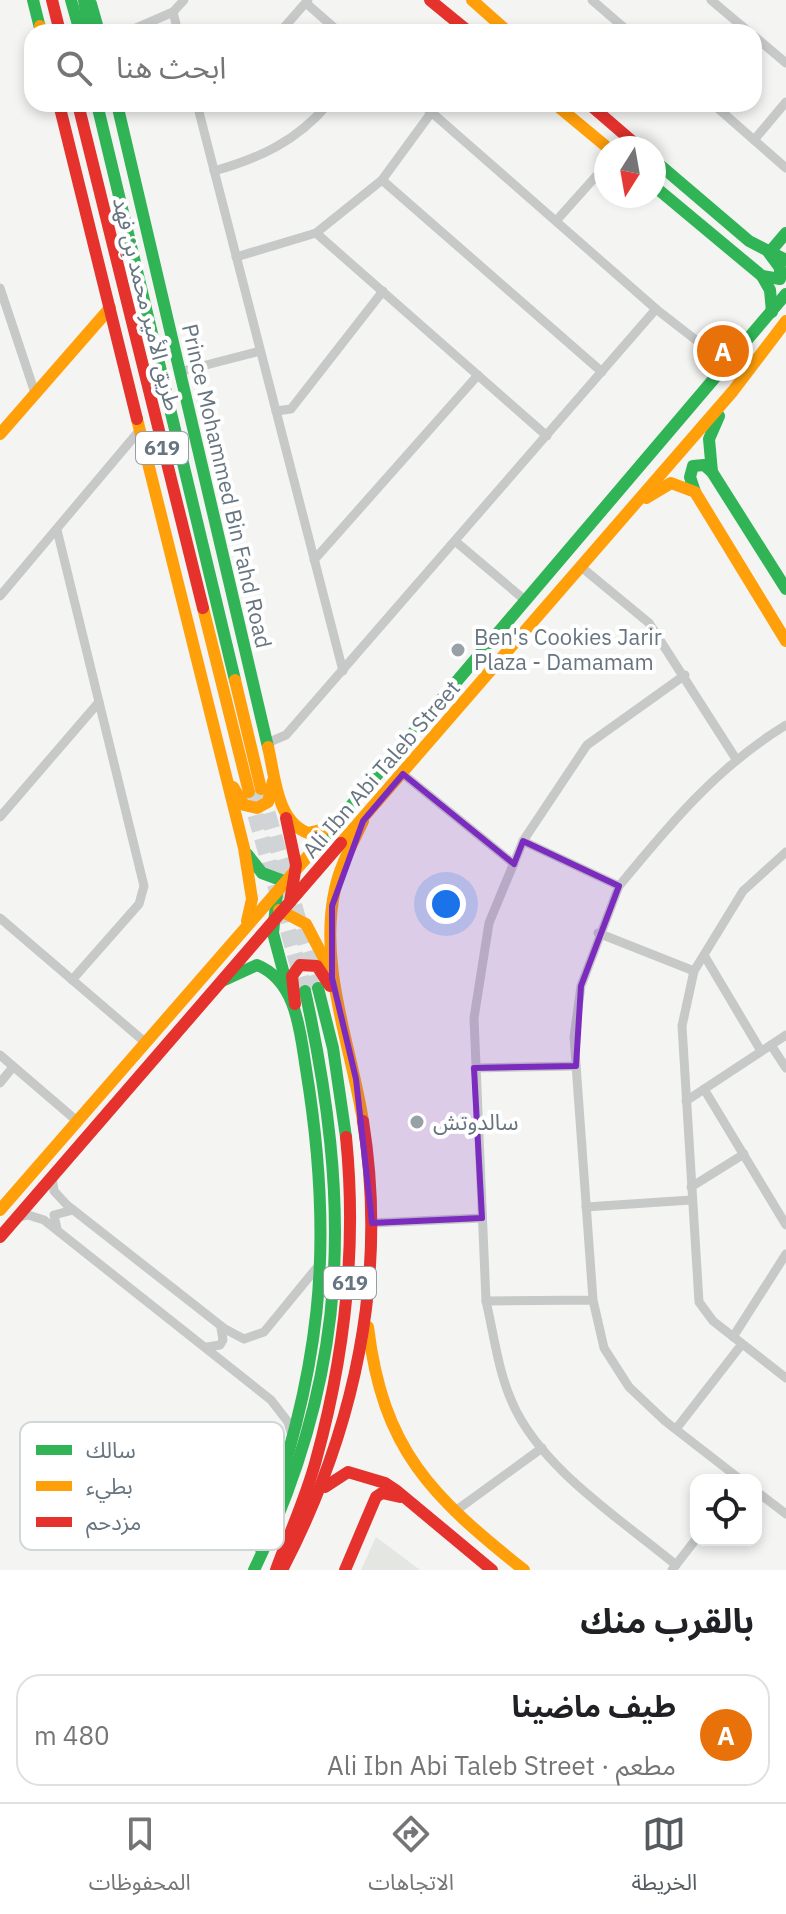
<!DOCTYPE html>
<html lang="ar">
<head>
<meta charset="utf-8">
<style>
	body { margin:0; font-family:"IBM Plex Sans","Noto Sans Arabic",sans-serif; background:#f6f6f6; color:#202124; direction:rtl }
	.controls { position:absolute; right:24px; bottom:24px; display:grid; overflow:hidden; border-radius:16px; box-shadow:0 4px 12px #0003 }
	.controls button { width:72px; height:72px; display:grid; place-items:center; padding:0; border:0; border-bottom:2px solid #e0e0e0; background:#fff; color:#202124; font:40px sans-serif }
	.compass { position:absolute; left:594px; top:136px; width:72px; height:72px; border-radius:50%; background:#fff; box-shadow:0 4px 12px #0003; rotate:191deg }
	.you { position:absolute; left:446px; top:904px; width:28px; height:28px; margin:-20px; border:6px solid #fff; border-radius:50%; background:#1a73e8; box-shadow:0 0 0 12px #1a73e833 }
	.badge { display:grid; place-items:center; width:52px; height:52px; border-radius:50%; background:#565b5f; color:#fff; font-size:26px; font-weight:700 }
	.pin { position:absolute; translate:-50% -50%; border:4px solid #fff; box-shadow:0 2px 8px #0006 }
	.list { margin:0; padding:0; list-style:none }
	h2 { display:flex; justify-content:space-between; align-items:center; height:104px; margin:0; padding:0 32px; font-size:34px }
	h2 small { font-size:26px; font-weight:400; color:#757577 }
	.list li { display:grid; grid-template-columns:52px 1fr auto; gap:24px; align-items:center; box-sizing:border-box; height:112px; margin:0 16px 16px; padding:0 16px; border:2px solid #e0e0e0; border-radius:24px }
	.list b { display:block; font-size:30px; white-space:nowrap }
	.list p { margin:0; font-size:26px; white-space:nowrap; color:#757577 }
	.list em { font-size:26px; font-style:normal; color:#757577 }
	.icon { flex:none; width:44px; height:44px; fill:none; stroke:currentColor; stroke-width:2; stroke-linecap:round; stroke-linejoin:round }
	.map { position:relative; flex:none; width:786px; height:1570px; overflow:hidden; direction:ltr }
	.search { position:absolute; background:#fff; box-shadow:0 4px 12px #0003; left:24px; right:24px; top:24px; height:88px; display:flex; align-items:center; gap:20px; box-sizing:border-box; padding:0 28px; border-radius:24px; color:#757577; font-size:30px }
	.sheet { height:232px; background:#fff }
	nav { display:flex; justify-content:space-around; align-items:center; box-sizing:border-box; height:112px; border-top:2px solid #e0e0e0; background:#fff; font-size:22px; color:#757577 }
	nav a { display:grid; justify-items:center; gap:4px }
	nav .on { color:#565b5f }
	.map>svg:first-child { display:block }
	.green { fill:#e4e6e2 }
	.lines { fill:none; stroke-linecap:round; stroke-linejoin:round }
	.highway-tunnel { stroke:#d1d4d6; stroke-width:16; stroke-dasharray:16 8; stroke-linecap:butt }
	.street { stroke:#c7c9c9; stroke-width:9 }
	.fast { stroke:#30b455; stroke-width:12 }
	.slow { stroke:#ff9f0a; stroke-width:12 }
	.jam { stroke:#e5322d; stroke-width:12 }
	.marked { fill:#7b2cbf; fill-opacity:0.2; stroke:#7b2cbf; stroke-width:6; stroke-linejoin:round }
	.poi-dot { fill:#98a1a8; stroke:#fff; stroke-width:3 }
	.labels { text-anchor:middle; stroke-width:8; stroke-linejoin:round; paint-order:stroke }
	.shield { fill:#fff; stroke:#959ea6; stroke-width:2 }
	.shield-label { font-size:20px; font-weight:bold; fill:#677580 }
	.street-label { font-size:22px; fill:#677580; stroke:#fff }
	.poi-label { font-size:22px; fill:#677580; stroke:#fff; text-anchor:start }
	.key { fill:#fff; stroke:#d1d6d9; stroke-width:2 }
	.key-label { font-size:22px; fill:#677580 }
</style>
</head>
<body>
<div class="map">
<svg width="786" height="1570" viewBox="0 0 786 1570">
	<rect width="100%" height="100%" fill="#f4f4f3"/>
	<!-- green -->
	<polygon class="green" points="376,1537 420,1570 361,1570"/>
	<g class="lines">
		<!-- highway-tunnel -->
		<g class="highway-tunnel">
			<polyline points="261,790 318,988"/>
			<polyline points="249,792 305,991"/>
		</g>
		<!-- street -->
		<g class="street">
			<polyline points="592,0 629,32"/>
			<polyline points="711,0 749,32"/>
			<polyline points="306,3 339,32"/>
			<polyline points="173,12 178,32"/>
			<polyline points="127,32 173,12 184,0"/>
			<polyline points="280,32 308,0"/>
			<polyline points="754,36 786,63"/>
			<polyline points="197,104 343,671"/>
			<polyline points="422,104 656,309 728,365"/>
			<polyline points="713,104 786,168"/>
			<polyline points="754,140 786,102"/>
			<path d="M214,171C260,158 297,141 328,104"/>
			<polyline points="382,180 602,372"/>
			<polyline points="556,221 606,165"/>
			<polyline points="316,233 547,436"/>
			<polyline points="236,257 316,233 382,180 431,113"/>
			<polyline points="0,288 35,393"/>
			<polyline points="179,372 260,351"/>
			<polyline points="276,411 291,409 383,291"/>
			<polyline points="57,530 144,886 139,904 72,980"/>
			<polyline points="455,541 526,601"/>
			<polyline points="314,560 478,375"/>
			<polyline points="580,566 649,623 736,759"/>
			<polyline points="0,596 139,431"/>
			<polyline points="267,743 286,735 656,309"/>
			<polyline points="403,774 514,864"/>
			<polyline points="0,817 99,702"/>
			<polyline points="523,841 587,745 685,675"/>
			<path d="M619,886C670,824 717,767 786,725"/>
			<polyline points="0,918 146,1043"/>
			<polyline points="598,933 694,971 682,1026 699,1302 713,1321 786,1378"/>
			<polyline points="704,955 761,1051"/>
			<polyline points="694,971 743,891 786,852"/>
			<polyline points="771,1045 786,1068"/>
			<polyline points="0,1055 77,1121"/>
			<polyline points="475,1068 576,1066"/>
			<polyline points="0,1083 13,1067"/>
			<polyline points="704,1089 786,1225"/>
			<polyline points="686,1101 786,1035"/>
			<polyline points="52,1177 54,1191 67,1205 225,1329 244,1339 264,1332 319,1265"/>
			<polyline points="691,1187 744,1154"/>
			<polyline points="586,1207 691,1200"/>
			<polyline points="16,1218 28,1215 44,1220 271,1400 288,1422 293,1439"/>
			<polyline points="372,1223 482,1218"/>
			<polyline points="57,1229 54,1215 73,1210"/>
			<polyline points="593,1300 486,1301 474,1018 489,923 523,841 619,886 581,986 574,1037 593,1300 604,1348 629,1387 665,1421 741,1480"/>
			<path d="M486,1301C494,1335 498,1371 512,1402C540,1468 622,1520 676,1565"/>
			<polyline points="733,1337 786,1254"/>
			<polyline points="207,1347 220,1345 223,1340 221,1328"/>
			<polyline points="676,1429 742,1344"/>
			<polyline points="756,1491 786,1514"/>
			<polyline points="454,1512 542,1448"/>
			<polyline points="672,1570 696,1539"/>
		</g>
		<!-- fast -->
		<g class="fast">
			<polyline points="33,0 41,32"/>
			<polyline points="71,0 80,32"/>
			<polyline points="84,0 89,30"/>
			<polyline points="91,4 99,32"/>
			<polyline points="97,104 235,680"/>
			<polyline points="117,104 268,747"/>
			<polyline points="654,160 749,241 786,260"/>
			<polyline points="654,186 762,276 770,290 772,312"/>
			<polyline points="762,276 780,279 780,268 769,253 786,233"/>
			<polyline points="719,416 709,439 712,472 786,589"/>
			<polyline points="695,492 690,477 693,466 704,465 712,472"/>
			<polyline points="315,848 786,294"/>
			<polyline points="247,854 262,873 289,883"/>
			<polyline points="277,894 273,933 288,989"/>
			<path d="M222,981L257,965C297,981 300,1032 306,1069C336,1251 320,1374 258,1546"/>
			<polyline points="318,988 333,1048 346,1137"/>
			<path d="M254,1570C350,1371 352,1204 305,991"/>
		</g>
		<!-- slow -->
		<g class="slow">
			<polyline points="472,0 508,32"/>
			<polyline points="40,26 42,32"/>
			<polyline points="555,104 608,148"/>
			<polyline points="137,419 244,848 252,899 247,921"/>
			<polyline points="0,434 110,308"/>
			<polyline points="646,498 671,483 695,492 786,641"/>
			<polyline points="203,608 249,792"/>
			<polyline points="235,680 261,789"/>
			<path d="M268,747C275,775 276,821 308,833L329,828"/>
			<polyline points="233,787 244,805 257,808 268,802 273,781"/>
			<path d="M363,821C353,843 340,865 335,889C318,966 351,1045 363,1121"/>
			<polyline points="341,843 733,391 786,321"/>
			<polyline points="279,910 306,924 329,968"/>
			<polyline points="0,1210 315,848"/>
			<path d="M368,1327C383,1450 431,1496 524,1570"/>
		</g>
		<!-- jam -->
		<g class="jam">
			<polyline points="52,0 60,32"/>
			<polyline points="430,0 469,32"/>
			<polyline points="59,104 137,419"/>
			<polyline points="78,104 203,608"/>
			<polyline points="589,104 640,148"/>
			<polyline points="286,818 296,865 290,902"/>
			<polyline points="295,1004 292,976 300,965 317,966 330,986"/>
			<polyline points="0,1237 341,843"/>
			<polyline points="325,1487 348,1472 385,1483 397,1491 492,1570"/>
			<path d="M276,1570C289,1534 306,1498 316,1460C345,1355 357,1246 346,1137"/>
			<path d="M282,1570C355,1430 388,1277 363,1121"/>
			<polyline points="345,1570 376,1497 382,1493 400,1497"/>
		</g>
	</g>
	<!-- marked area -->
	<path class="marked" d="M403,774L514,864L523,841L619,886L581,986L576,1066L474,1068L482,1218L372,1223L356,1079L332,978V906L363,821Z"/>
	<!-- markers -->
	<g class="poi-dot">
		<circle cx="458" cy="650" r="8"/>
		<circle cx="417" cy="1122" r="8"/>
	</g>
	<g class="labels">
		<!-- shield labels -->
		<g class="shield">
			<rect x="136" y="432" width="52" height="32" rx="6"/>
			<rect x="324" y="1267" width="52" height="32" rx="6"/>
		</g>
		<g class="shield-label">
			<text x="162" y="455">619</text>
			<text x="350" y="1290">619</text>
		</g>
		<!-- street labels -->
		<g class="street-label">
			<text transform="translate(147 304) rotate(76)" y="8">طريق الأمير محمد بن فهد</text>
			<text transform="translate(227 486) rotate(77)" y="8">Prince Mohammed Bin Fahd Road</text>
			<text transform="translate(381 769) rotate(-49)" y="8">Ali Ibn Abi Taleb Street</text>
		</g>
		<!-- poi labels -->
		<g class="poi-label">
			<text x="474" y="645">Ben's Cookies Jarir<tspan x="474" dy="25">Plaza - Damamam</tspan></text>
			<text x="433" y="1130">سالدوتش</text>
		</g>
	</g>
	<!-- legend -->
	<rect x="20" y="1422" width="264" height="128" rx="12" class="key"/>
	<rect x="36" y="1445" width="36" height="10" fill="#30b455"/>
	<rect x="36" y="1481" width="36" height="10" fill="#ff9f0a"/>
	<rect x="36" y="1517" width="36" height="10" fill="#e5322d"/>
	<g class="key-label">
		<text x="86" y="1458">سالك</text>
		<text x="86" y="1494">بطيء</text>
		<text x="86" y="1530">مزدحم</text>
	</g>
</svg>
<div class="controls">
<button><svg class="icon" aria-label="locate" viewBox="0 0 24 24"><circle cx="12" cy="12" r="6"/><path d="M12 2v4M12 18v4M2 12h4M18 12h4"/></svg></button>
</div>
<svg class="compass" viewBox="-18 -18 36 36"><path d="M0-13l5 13h-10z" fill="#e53935"/><path d="M0 13l5-13h-10z" fill="#757577"/></svg>
<div class="you"></div>
<div class="pin badge" style="left:723px;top:351px;background:#e8710a">A</div>
<div class="search"><svg class="icon" aria-label="search" viewBox="0 0 24 24"><circle cx="10" cy="10" r="6"/><path d="M15 15l6 6"/></svg>ابحث هنا</div>
</div>
<section class="sheet">
<h2>بالقرب منك<small></small></h2>
<ul class="list">
<li><span class="badge" style="background:#e8710a">A</span><div><b>طيف ماضينا</b><p>مطعم · Ali Ibn Abi Taleb Street</p></div><em>480 m</em></li>
</ul>
</section>
<nav>
<a class="on"><svg class="icon" aria-label="map" viewBox="0 0 24 24"><path d="M3 6l6-2 6 2 6-2v14l-6 2-6-2-6 2zM9 4v14M15 6v14"/></svg>الخريطة</a>
<a><svg class="icon" aria-label="directions" viewBox="0 0 24 24"><path d="M12 3l9 9-9 9-9-9zM9 14v-3h6M13 9l2 2-2 2"/></svg>الاتجاهات</a>
<a><svg class="icon" aria-label="saved" viewBox="0 0 24 24"><path d="M7 4h10v16l-5-4-5 4z"/></svg>المحفوظات</a>
</nav>
</body>
</html>
